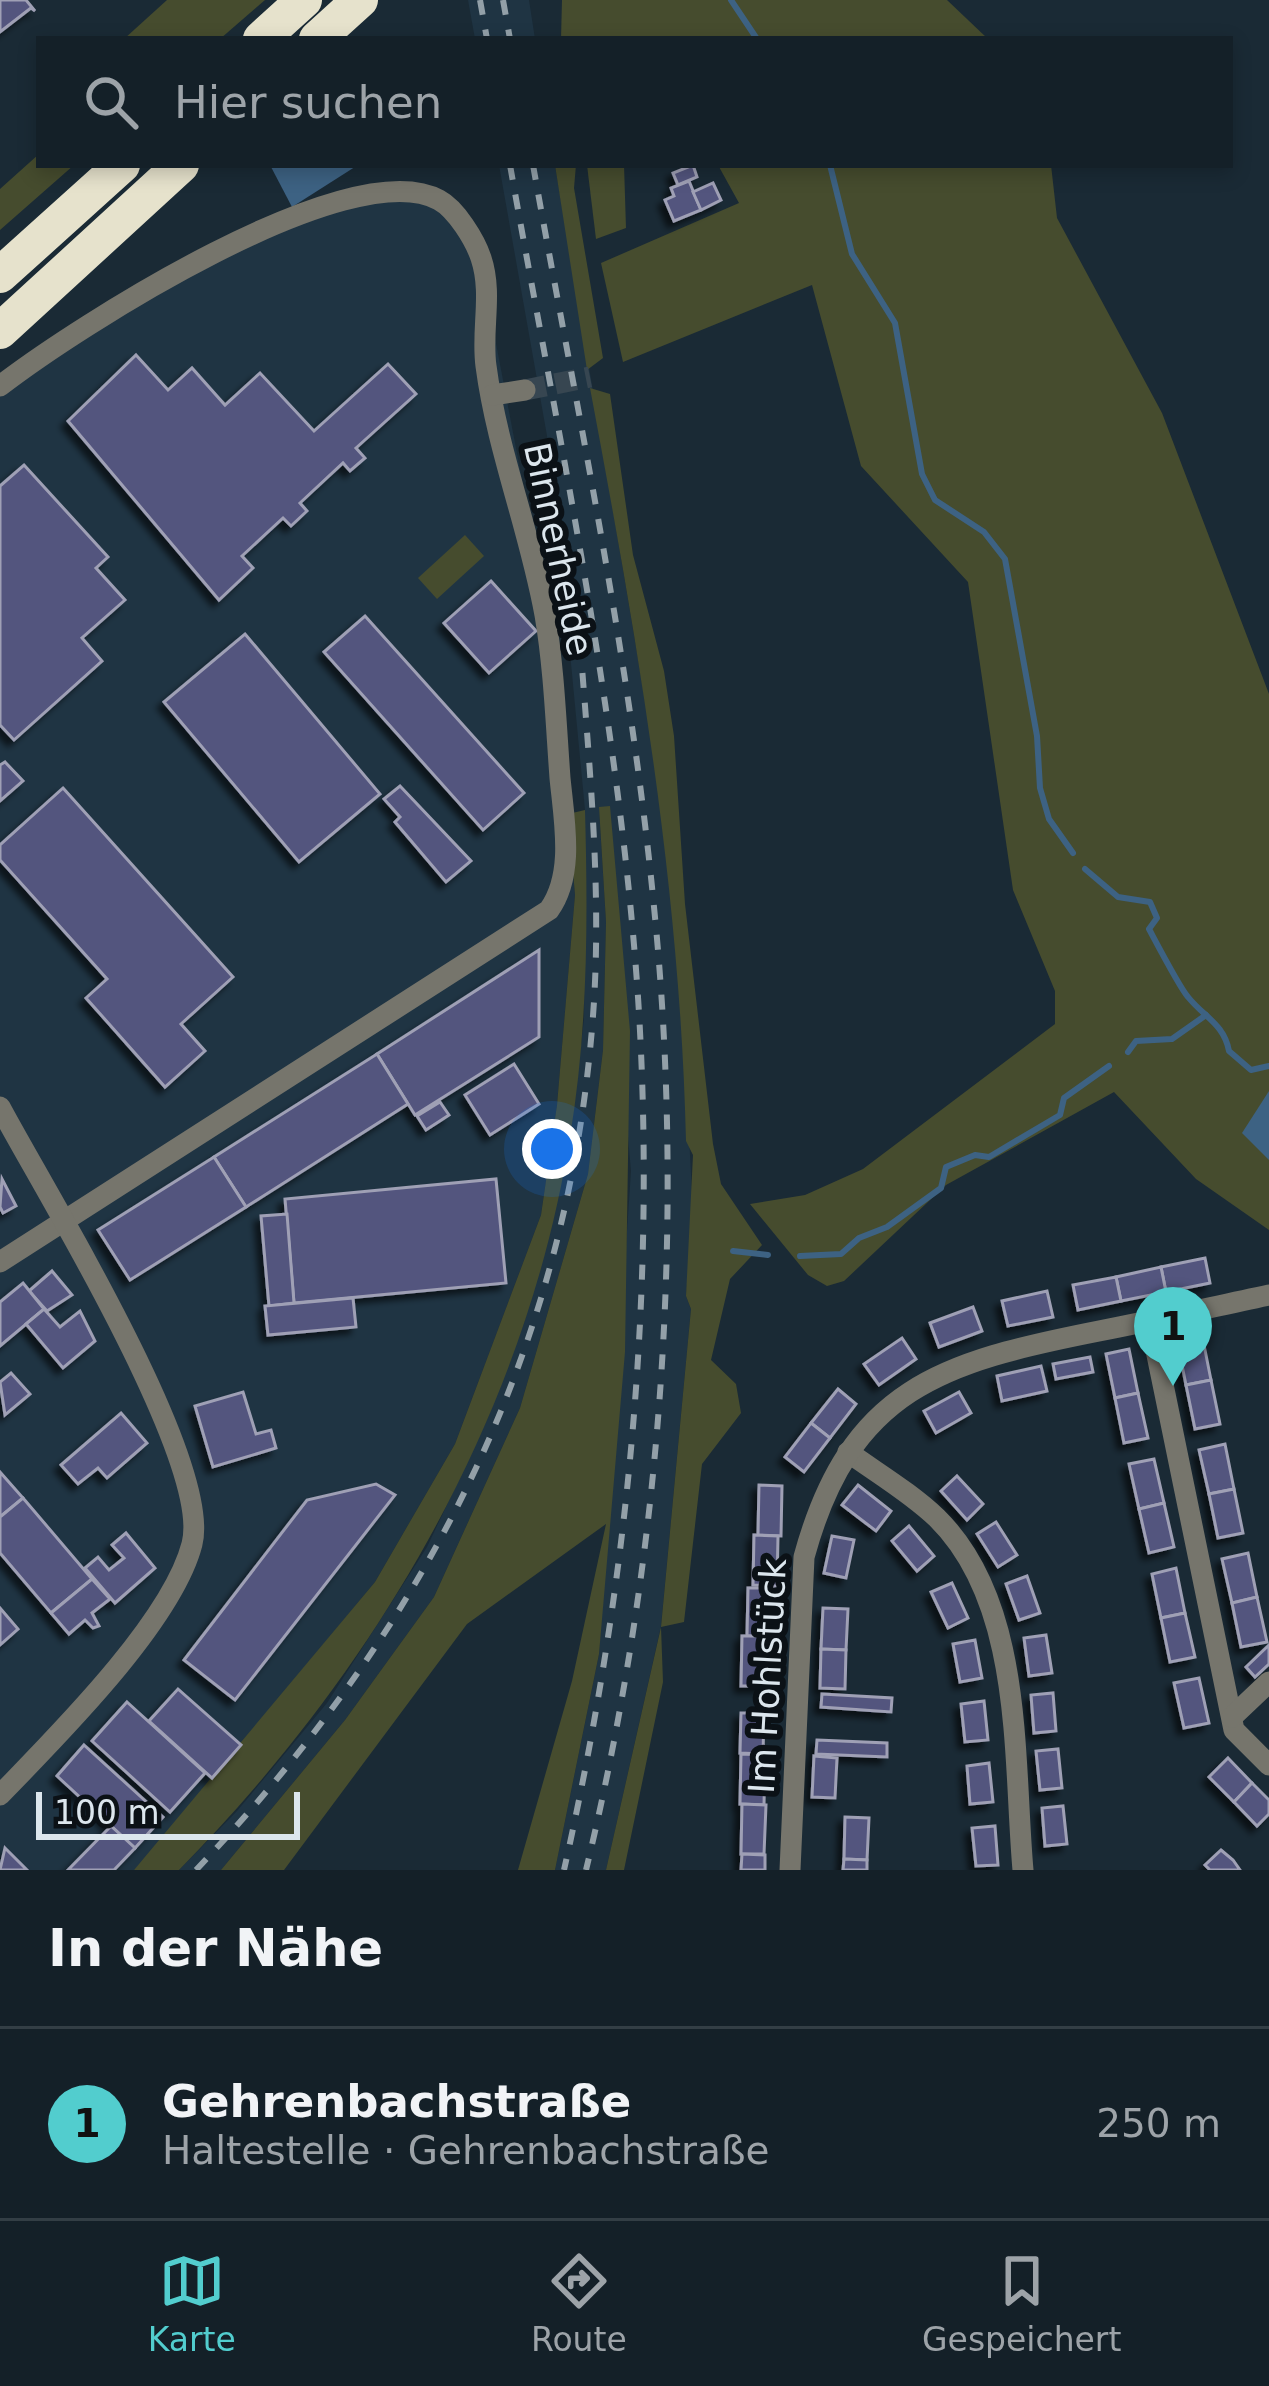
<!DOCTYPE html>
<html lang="de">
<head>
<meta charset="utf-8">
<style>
	body { margin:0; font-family:"DejaVu Sans",sans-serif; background:#212d34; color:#f1f3f6 }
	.scale { position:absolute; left:36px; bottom:30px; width:264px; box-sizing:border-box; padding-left:12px; border:6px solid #dce6ed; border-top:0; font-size:33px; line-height:42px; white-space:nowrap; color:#dce6ed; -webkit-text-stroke:9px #0b1116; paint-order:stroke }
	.you { position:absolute; left:552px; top:1149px; width:42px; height:42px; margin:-30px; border:9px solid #fff; border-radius:50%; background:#1a73e8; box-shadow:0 0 0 18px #1a73e833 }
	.badge { display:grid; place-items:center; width:78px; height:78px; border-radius:50%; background:#52cdce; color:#111; font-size:39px; font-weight:700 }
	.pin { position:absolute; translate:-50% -99px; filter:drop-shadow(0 3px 6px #0008) }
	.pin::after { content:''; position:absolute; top:63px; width:42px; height:36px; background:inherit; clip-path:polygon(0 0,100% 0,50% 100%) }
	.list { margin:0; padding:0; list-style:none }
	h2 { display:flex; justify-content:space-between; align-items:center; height:156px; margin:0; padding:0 48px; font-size:51px }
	h2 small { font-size:39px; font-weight:400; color:#9da3a8 }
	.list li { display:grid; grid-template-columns:78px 1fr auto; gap:36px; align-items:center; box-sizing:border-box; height:192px; padding:0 48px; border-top:3px solid #333e45 }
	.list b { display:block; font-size:45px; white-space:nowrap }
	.list p { margin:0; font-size:39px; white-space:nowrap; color:#9da3a8 }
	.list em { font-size:39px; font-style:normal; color:#9da3a8 }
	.icon { flex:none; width:66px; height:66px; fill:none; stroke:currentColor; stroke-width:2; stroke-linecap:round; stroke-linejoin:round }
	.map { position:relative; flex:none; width:1269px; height:1870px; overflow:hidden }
	.search { position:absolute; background:#142028; box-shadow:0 6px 18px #0003; left:36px; right:36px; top:36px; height:132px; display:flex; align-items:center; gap:30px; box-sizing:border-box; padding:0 42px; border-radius:0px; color:#9da3a8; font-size:45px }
	.sheet { height:348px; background:#142028 }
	nav { display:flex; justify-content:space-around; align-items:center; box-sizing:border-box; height:168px; border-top:3px solid #333e45; background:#142028; font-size:33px; color:#9da3a8 }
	nav a { display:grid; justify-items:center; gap:6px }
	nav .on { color:#52cdce }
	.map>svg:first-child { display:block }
	.built { fill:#1f3443 }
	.green { fill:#464c2e }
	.water { fill:#3d6283 }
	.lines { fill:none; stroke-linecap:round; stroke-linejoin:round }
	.stream { stroke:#3d6283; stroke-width:6 }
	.building { fill:#53547e; stroke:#9fa0b5; stroke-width:3; filter:url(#shadow) }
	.street-tunnel { stroke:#374651; stroke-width:21; stroke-dasharray:21 10; stroke-linecap:butt }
	.street { stroke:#76756c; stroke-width:21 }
	.highway { stroke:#e6e2cc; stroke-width:36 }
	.rail { stroke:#93a0a8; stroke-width:6; stroke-dasharray:15 15; stroke-linecap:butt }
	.labels { text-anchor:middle; stroke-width:12; stroke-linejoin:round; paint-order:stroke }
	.street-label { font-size:36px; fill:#dce6ed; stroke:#0b1116 }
</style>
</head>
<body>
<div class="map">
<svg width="1269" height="1870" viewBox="0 0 1269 1870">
	<defs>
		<filter id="shadow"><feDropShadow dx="-6" dy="6" stdDeviation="3" flood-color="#0009"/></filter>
	</defs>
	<rect width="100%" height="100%" fill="#1a2a35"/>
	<!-- built -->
	<g class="built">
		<polygon points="468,0 529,0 535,39 475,39"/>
		<polygon points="499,165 555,165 666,825 682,999 693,1213 686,1296 691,1309 661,1626 606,1870 555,1870 599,1654 631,1171 599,808 606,922 603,1050 588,1174 520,1408 434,1597 345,1720 221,1870 179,1870 237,1811 327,1703 427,1547 486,1422 525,1320 570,1139 584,1019 585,810 552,464"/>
		<polygon points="424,184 479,254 551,632 575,895 557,1105 541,1215 455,1444 375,1582 151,1853 134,1870 0,1870 0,395 247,234"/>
	</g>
	<!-- green -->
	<g class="green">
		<polygon points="167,0 265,0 220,39 124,39"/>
		<polygon points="562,0 947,0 988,39 561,39"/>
		<polygon points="39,154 39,165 74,165 0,230 0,189"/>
		<polygon points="555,165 576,165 574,188 603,358 587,370"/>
		<polygon points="587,165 624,165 626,228 596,239"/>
		<polygon points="718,165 1051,165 1057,218 1162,413 1269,694 1269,1230 1196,1179 1114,1092 946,1185 844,1281 827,1286 808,1275 750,1204 805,1195 863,1169 1055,1024 1055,991 1013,890 968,582 861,466 812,285 623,362 601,263 739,203"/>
		<path d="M590,388L610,394L633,555L664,671L674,736L685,904L713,1144L721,1184L762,1245L730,1279L711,1360L736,1384L741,1413L702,1464L684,1622L661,1627L663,1682L624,1870H606L661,1627L691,1309L686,1296L693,1155L686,1141C680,885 637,638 590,388Z"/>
		<polygon points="465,535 484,556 437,599 418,578"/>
		<polygon points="610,806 630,1031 625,1352 599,1654 555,1870 518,1870 572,1681 606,1524 467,1624 284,1870 221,1870 345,1720 434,1597 520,1408 588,1174 603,1050 606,922 599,807"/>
		<path d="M585,810C588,920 588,1028 570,1137C525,1418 376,1670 179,1870H134L375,1582L455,1444L541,1215L557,1105L575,895L568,814Z"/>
	</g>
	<!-- water -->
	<g class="water">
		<polygon points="270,165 358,165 292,207"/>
		<polygon points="1269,1091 1269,1160 1242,1133"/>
	</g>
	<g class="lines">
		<!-- stream -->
		<g class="stream">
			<polyline points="731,0 757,39"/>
			<polyline points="830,165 852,254 895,323 922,474 935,500 984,532 1005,559 1037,736 1040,788 1049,819 1073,853"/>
			<path d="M1085,869L1118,897L1150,902L1157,918L1149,929C1156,942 1180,988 1188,997C1204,1017 1224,1024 1229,1051L1251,1070L1269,1066"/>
			<polyline points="1128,1052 1136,1041 1172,1039 1206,1015"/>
			<polyline points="733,1251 768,1255"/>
			<polyline points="800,1256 841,1254 859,1238 887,1227 941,1188 946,1167 975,1155 989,1157 1060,1115 1064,1098 1109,1066"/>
		</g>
	</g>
	<!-- building -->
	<g class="building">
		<polygon points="0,0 26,0 35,11 31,8 0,32"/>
		<polygon points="693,165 697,177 678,185 673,173"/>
		<polygon points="689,181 701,210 674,221 665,200 674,196 671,188"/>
		<polygon points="713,183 721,200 701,210 693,192"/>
		<polygon points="136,355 168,390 192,368 225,405 260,373 314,431 388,364 416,394 356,448 365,458 350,471 343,463 300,503 307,511 291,526 283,518 242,556 253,568 219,600 68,421"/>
		<polygon points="24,465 108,557 96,568 125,600 82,638 102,661 14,740 0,725 0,486"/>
		<polygon points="491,581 536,631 489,673 444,623"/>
		<polygon points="365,616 524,793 483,830 324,652"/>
		<polygon points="245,634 380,794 299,862 164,702"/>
		<polygon points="5,762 23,781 0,801 0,765"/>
		<polygon points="400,786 471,861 446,882 395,822 400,817 384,799"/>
		<polygon points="63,788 233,977 181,1024 205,1051 165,1087 86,998 107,979 0,860 0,845"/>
		<polygon points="539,950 539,1037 415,1115 377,1054"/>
		<polygon points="377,1054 408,1104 246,1207 214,1157"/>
		<polygon points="514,1064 539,1104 490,1135 465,1095"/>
		<polygon points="440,1102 449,1115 426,1130 417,1116"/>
		<polygon points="214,1157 246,1207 130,1280 98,1230"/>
		<polygon points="2,1179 16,1206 3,1213 0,1207"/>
		<polygon points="496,1179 506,1283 294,1303 285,1199"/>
		<polygon points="287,1214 294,1303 269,1306 261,1216"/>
		<polygon points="1205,1258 1210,1283 1166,1292 1161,1267"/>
		<polygon points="1161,1267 1166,1292 1121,1301 1116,1277"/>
		<polygon points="52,1271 72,1295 47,1311 29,1291"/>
		<polygon points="1116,1277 1121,1301 1078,1310 1073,1285"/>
		<polygon points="23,1283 44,1309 0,1346 0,1302"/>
		<polygon points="1047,1291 1053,1317 1008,1326 1002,1301"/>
		<polygon points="353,1298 356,1327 268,1335 265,1306"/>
		<polygon points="973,1307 982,1331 939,1347 930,1323"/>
		<polygon points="44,1309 60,1327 80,1311 95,1341 63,1368 26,1324"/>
		<polygon points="1202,1335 1211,1380 1186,1385 1177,1340"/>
		<polygon points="902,1338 916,1359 879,1385 864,1364"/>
		<polygon points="1129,1349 1138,1393 1115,1398 1106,1354"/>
		<polygon points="1090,1357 1093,1372 1056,1379 1053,1364"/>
		<polygon points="1041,1366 1047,1391 1002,1401 997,1376"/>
		<polygon points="11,1373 30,1394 5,1415 0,1382"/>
		<polygon points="1211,1380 1220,1424 1195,1429 1186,1385"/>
		<polygon points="838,1389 856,1404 830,1438 811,1423"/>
		<polygon points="243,1392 256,1434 271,1430 276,1448 213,1467 195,1406"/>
		<polygon points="959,1392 971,1413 936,1433 924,1411"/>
		<polygon points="1138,1393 1148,1438 1124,1443 1115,1398"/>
		<polygon points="121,1413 147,1443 107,1478 98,1468 78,1484 61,1465"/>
		<polygon points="811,1423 830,1438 804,1472 785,1457"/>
		<polygon points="1225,1444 1234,1489 1209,1494 1199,1450"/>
		<polygon points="1154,1459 1164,1503 1139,1509 1129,1464"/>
		<polygon points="0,1472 23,1498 0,1517"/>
		<polygon points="957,1476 983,1504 967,1520 941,1491"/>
		<polygon points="376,1484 395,1495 235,1700 184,1660 307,1500"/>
		<polygon points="759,1485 782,1486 781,1536 758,1535"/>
		<polygon points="858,1485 891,1511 876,1531 842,1505"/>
		<polygon points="1234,1489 1243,1533 1218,1538 1209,1494"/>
		<polygon points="23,1498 92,1579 51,1613 0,1553 0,1517"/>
		<polygon points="1164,1503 1174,1547 1149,1553 1139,1509"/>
		<polygon points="996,1522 1017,1555 998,1567 977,1534"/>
		<polygon points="909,1526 934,1556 917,1571 892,1541"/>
		<polygon points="126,1533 155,1568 115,1603 85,1568 98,1557 109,1570 124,1558 112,1545"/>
		<polygon points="754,1535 778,1536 777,1586 753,1585"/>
		<polygon points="832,1536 854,1540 846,1578 824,1573"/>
		<polygon points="1248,1553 1257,1597 1232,1603 1222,1559"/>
		<polygon points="1176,1568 1185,1613 1161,1618 1152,1574"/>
		<polygon points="1027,1576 1040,1613 1019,1620 1006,1584"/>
		<polygon points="92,1579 110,1599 92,1613 99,1626 93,1628 85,1620 69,1634 51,1613"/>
		<polygon points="952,1583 968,1618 948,1628 931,1592"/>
		<polygon points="748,1588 773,1588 772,1636 747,1636"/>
		<polygon points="1257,1597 1267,1642 1241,1647 1232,1603"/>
		<polygon points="0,1608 18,1629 0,1645"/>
		<polygon points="823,1608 848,1609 846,1650 821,1649"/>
		<polygon points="1185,1613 1195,1657 1170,1662 1161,1618"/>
		<polygon points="1046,1635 1052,1673 1029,1676 1024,1638"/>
		<polygon points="742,1636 767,1636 766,1686 741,1686"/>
		<polygon points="975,1640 982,1678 960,1682 953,1644"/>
		<polygon points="1269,1645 1269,1664 1255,1677 1246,1667"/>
		<polygon points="821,1649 846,1650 845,1689 820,1688"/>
		<polygon points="1199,1678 1209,1723 1184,1728 1174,1683"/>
		<polygon points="178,1689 241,1745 212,1778 149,1721"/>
		<polygon points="1053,1693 1056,1731 1034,1733 1031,1695"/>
		<polygon points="822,1694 892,1698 891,1712 821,1707"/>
		<polygon points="984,1701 988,1740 965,1742 961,1704"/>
		<polygon points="127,1702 205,1773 170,1812 92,1741"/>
		<polygon points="741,1713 764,1713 763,1754 740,1753"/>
		<polygon points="817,1740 887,1743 887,1757 816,1754"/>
		<polygon points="84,1745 163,1817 135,1848 57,1776"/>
		<polygon points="1058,1749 1062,1788 1040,1790 1036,1751"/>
		<polygon points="741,1754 765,1755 764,1805 740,1804"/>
		<polygon points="814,1756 837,1758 835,1798 812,1797"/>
		<polygon points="1228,1758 1252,1783 1234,1802 1209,1777"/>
		<polygon points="989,1763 993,1802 970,1804 967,1766"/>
		<polygon points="1252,1783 1269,1800 1269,1814 1257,1826 1234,1802"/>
		<polygon points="742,1804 766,1805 764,1854 741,1854"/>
		<polygon points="1063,1806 1067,1844 1045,1846 1042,1808"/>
		<polygon points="845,1817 869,1818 867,1860 844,1859"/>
		<polygon points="111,1826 135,1848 114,1870 68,1870"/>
		<polygon points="995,1826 998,1865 976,1866 972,1828"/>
		<polygon points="5,1848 27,1870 0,1870"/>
		<polygon points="1221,1850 1233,1860 1240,1870 1210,1870 1205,1865"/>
		<polygon points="742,1854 765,1855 765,1870 741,1870"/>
		<polygon points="844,1859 867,1860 867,1870 843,1870"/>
	</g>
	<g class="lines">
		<!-- street-tunnel -->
		<polyline class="street-tunnel" points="525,390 590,377"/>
		<!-- street -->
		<g class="street">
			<path d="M0,386C75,328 350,151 439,200C456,209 475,240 481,258C493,294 481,330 486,366C497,450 530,531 545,615C554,668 556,724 560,778C564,820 575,874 549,910L0,1262"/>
			<polyline points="492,395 525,390"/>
			<path d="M0,1107C44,1190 213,1462 192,1544C172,1622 57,1736 0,1795"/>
			<polyline points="1150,1321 1234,1730 1269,1765"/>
			<path d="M848,1452C877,1473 911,1493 937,1518C1024,1604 1013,1758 1023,1870"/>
			<polyline points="1232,1717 1269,1682"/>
			<path d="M790,1870L804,1557C850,1388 942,1362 1099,1331C1156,1320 1212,1307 1269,1295"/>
		</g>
		<!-- highway -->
		<g class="highway">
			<polyline points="261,39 304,0"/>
			<polyline points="317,39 360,0"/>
			<polyline points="0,275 122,165"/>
			<polyline points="0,331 181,165"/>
		</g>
		<!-- rail -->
		<g class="rail">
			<polyline points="480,0 487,39"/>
			<polyline points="503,0 510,39"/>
			<path d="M510,165C559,441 619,717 638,997C657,1289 628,1586 564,1870"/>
			<path d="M533,165C577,411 630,658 654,907C686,1225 661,1559 586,1870"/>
			<path d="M196,1870C425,1629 568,1352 593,1016C602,896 590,774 581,654"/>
		</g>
	</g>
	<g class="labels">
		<!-- street labels -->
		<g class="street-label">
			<text transform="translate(559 549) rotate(78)" y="13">Binnerheide</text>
			<text transform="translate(767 1676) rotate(-87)" y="13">Im Hohlstück</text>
		</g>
	</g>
</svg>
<div class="scale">100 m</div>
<div class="you"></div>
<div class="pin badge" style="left:1173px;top:1386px">1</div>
<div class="search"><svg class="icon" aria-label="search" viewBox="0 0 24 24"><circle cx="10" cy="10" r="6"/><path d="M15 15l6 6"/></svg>Hier suchen</div>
</div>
<section class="sheet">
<h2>In der Nähe<small></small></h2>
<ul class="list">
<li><span class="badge">1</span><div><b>Gehrenbachstraße</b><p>Haltestelle · Gehrenbachstraße</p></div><em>250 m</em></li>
</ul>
</section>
<nav>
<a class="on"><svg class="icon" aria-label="map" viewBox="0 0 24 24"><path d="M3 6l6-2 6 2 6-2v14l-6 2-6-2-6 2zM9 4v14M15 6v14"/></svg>Karte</a>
<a><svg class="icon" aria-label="directions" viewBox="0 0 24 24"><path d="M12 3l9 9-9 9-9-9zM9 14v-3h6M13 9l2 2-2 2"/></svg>Route</a>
<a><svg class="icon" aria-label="saved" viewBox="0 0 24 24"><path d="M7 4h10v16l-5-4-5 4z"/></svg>Gespeichert</a>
</nav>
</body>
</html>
